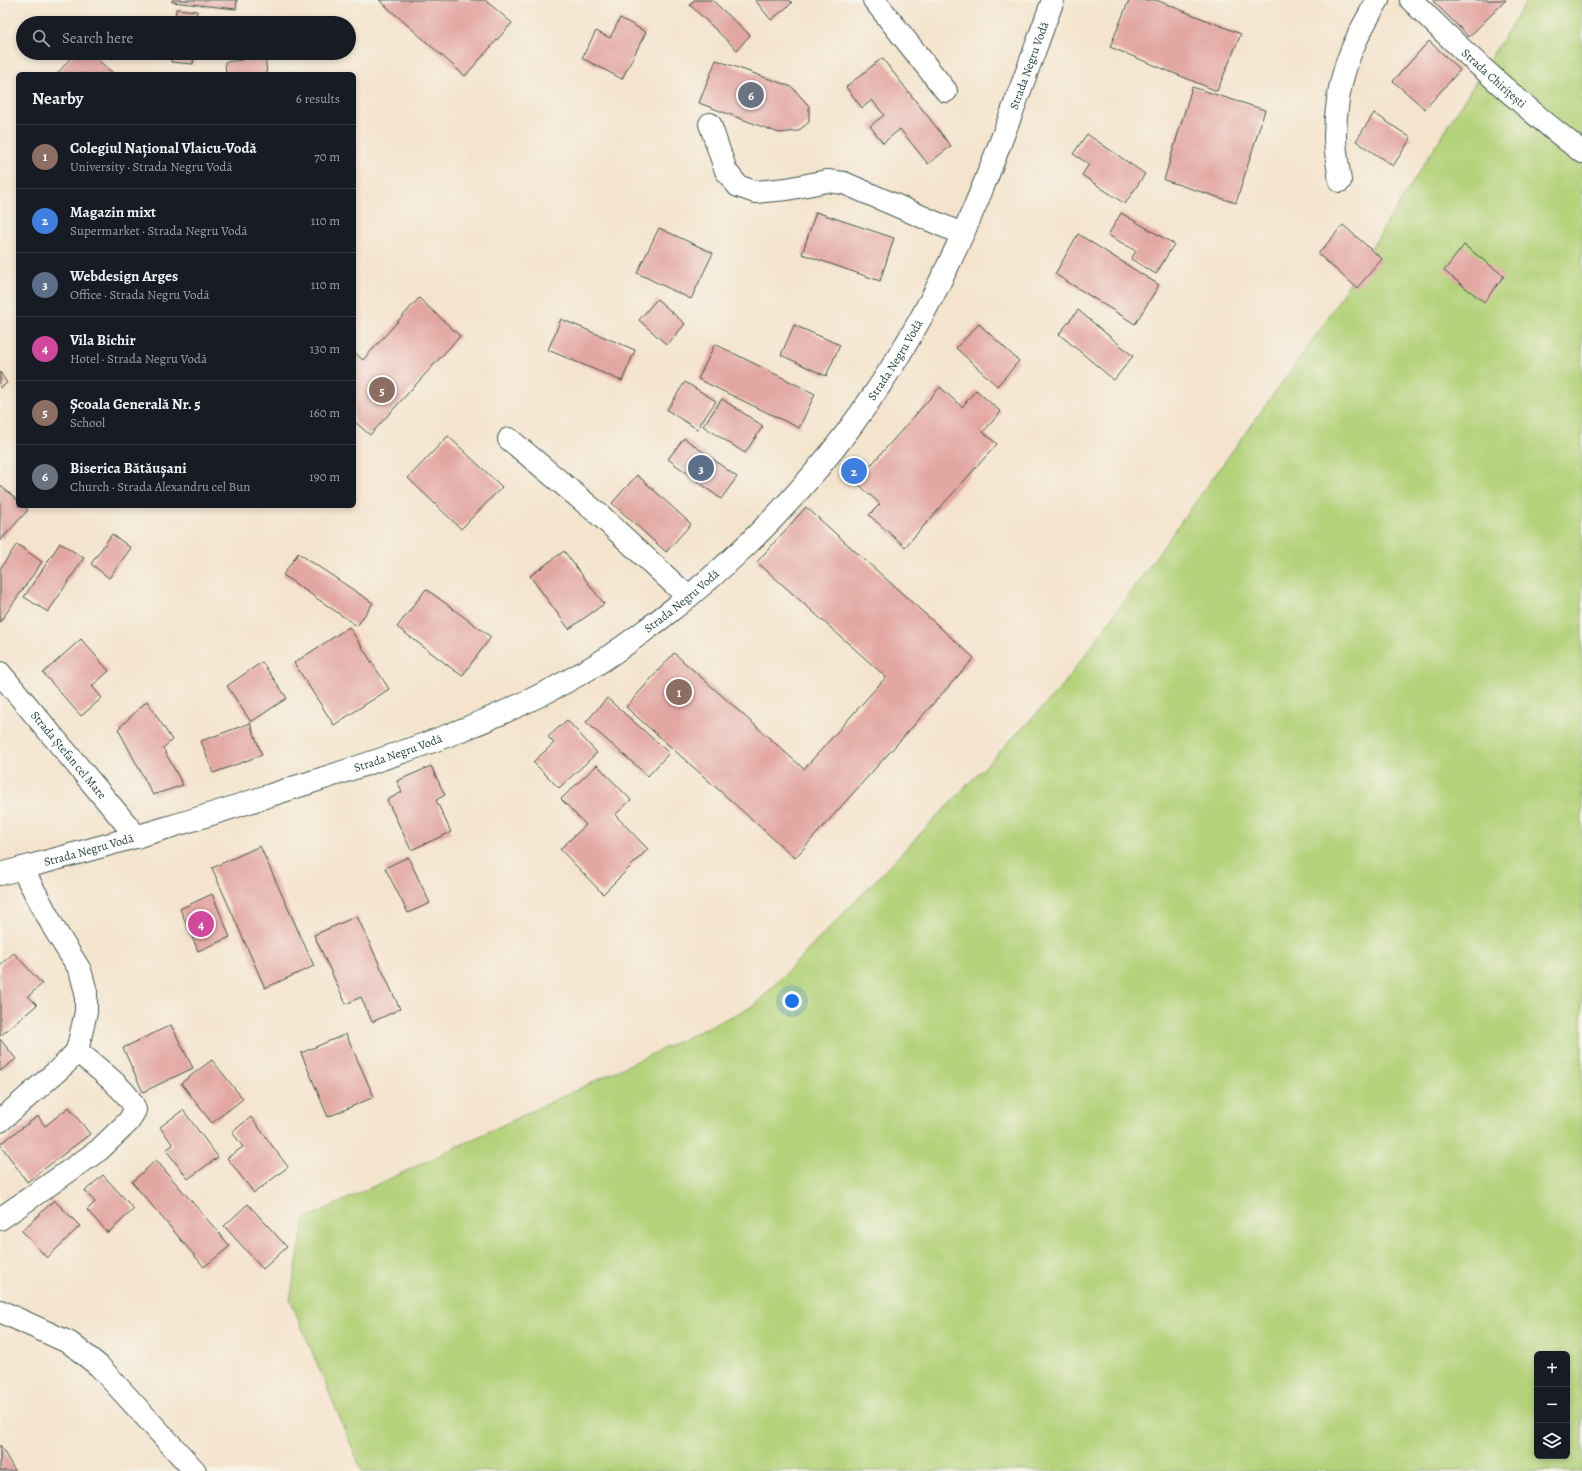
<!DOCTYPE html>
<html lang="en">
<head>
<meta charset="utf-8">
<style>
	body { margin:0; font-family:Alegreya,serif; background:#242831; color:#f1f3f6 }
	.controls { position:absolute; right:12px; bottom:12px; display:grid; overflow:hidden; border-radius:6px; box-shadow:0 2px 6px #0003 }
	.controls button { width:36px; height:36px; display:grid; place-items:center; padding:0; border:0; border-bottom:1px solid #363941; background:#171b24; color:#f1f3f6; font:20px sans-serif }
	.you { position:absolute; left:792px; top:1001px; width:14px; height:14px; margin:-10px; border:3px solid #fff; border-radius:50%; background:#1a73e8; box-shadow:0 0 0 6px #1a73e833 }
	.badge { display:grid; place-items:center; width:26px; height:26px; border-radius:50%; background:#0b8043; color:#fff; font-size:13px; font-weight:700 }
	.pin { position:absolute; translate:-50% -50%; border:2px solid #fff; box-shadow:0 1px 4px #0006 }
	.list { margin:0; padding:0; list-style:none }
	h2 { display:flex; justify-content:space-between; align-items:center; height:52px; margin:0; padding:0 16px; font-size:17px }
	h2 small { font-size:13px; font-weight:400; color:#9ea1a6 }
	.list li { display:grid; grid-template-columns:26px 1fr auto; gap:12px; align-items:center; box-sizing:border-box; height:64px; padding:0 16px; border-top:1px solid #363941 }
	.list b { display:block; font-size:15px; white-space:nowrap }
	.list p { margin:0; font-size:13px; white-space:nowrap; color:#9ea1a6 }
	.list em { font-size:13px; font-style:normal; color:#9ea1a6 }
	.icon { flex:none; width:22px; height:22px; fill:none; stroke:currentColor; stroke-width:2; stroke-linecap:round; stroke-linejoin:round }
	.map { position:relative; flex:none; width:1582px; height:1471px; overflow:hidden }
	.search { position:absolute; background:#171b24; box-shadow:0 2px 6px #0003; left:16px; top:16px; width:340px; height:44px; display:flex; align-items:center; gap:10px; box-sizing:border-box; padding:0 14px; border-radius:22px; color:#9ea1a6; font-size:15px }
	.panel { position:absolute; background:#171b24; box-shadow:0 2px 6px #0003; left:16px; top:72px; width:340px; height:436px; border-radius:6px }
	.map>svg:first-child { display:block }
	.green { fill:#b3d279; stroke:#698856; fill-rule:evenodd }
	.building { fill:#e3a7a3 }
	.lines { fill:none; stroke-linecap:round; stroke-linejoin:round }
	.minor-casing { stroke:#3f564b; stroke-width:24 }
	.major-casing { stroke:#3f564b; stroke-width:24 }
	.minor { stroke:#fff; stroke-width:22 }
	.major { stroke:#fff; stroke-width:22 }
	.labels { text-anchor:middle; stroke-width:4; stroke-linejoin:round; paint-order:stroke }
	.street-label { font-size:12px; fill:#1f3d34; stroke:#f7f3e8 }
</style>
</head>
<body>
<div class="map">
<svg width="1582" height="1471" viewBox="0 0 1582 1471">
	<rect width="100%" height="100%" fill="#f7f3e8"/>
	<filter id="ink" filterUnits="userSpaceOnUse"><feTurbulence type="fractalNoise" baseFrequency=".025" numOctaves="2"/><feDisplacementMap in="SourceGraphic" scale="8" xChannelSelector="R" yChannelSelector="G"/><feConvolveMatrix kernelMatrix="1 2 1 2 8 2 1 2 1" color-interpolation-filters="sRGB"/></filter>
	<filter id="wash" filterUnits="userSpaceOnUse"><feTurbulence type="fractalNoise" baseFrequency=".012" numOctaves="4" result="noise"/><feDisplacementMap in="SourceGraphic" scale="16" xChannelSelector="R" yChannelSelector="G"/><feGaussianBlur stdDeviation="0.9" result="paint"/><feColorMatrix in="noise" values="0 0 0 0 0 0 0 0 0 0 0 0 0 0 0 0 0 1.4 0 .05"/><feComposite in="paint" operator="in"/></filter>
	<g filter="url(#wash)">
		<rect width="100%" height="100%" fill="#f4e4cd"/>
		<!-- green -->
		<path class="green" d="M1527,0H1582V1471H362L290,1299L305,1219L755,1005L1061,688L1320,330ZM1537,1354H1567V1456H1537Z"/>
		<g id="blocks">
			<!-- building -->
			<g class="building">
				<polygon points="172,0 237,0 236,9 172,2"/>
				<polygon points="379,0 485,0 512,23 465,76"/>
				<polygon points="694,0 712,0 750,35 737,50 690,5"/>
				<polygon points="755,0 789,0 792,3 771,20"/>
				<polygon points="1129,0 1156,0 1241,34 1217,91 1110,47"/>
				<polygon points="1435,0 1506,0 1469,37 1433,1"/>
				<polygon points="176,9 197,11 196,23 175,23"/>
				<polygon points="620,18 646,32 622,79 582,58 596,31 610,38"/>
				<polygon points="1429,41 1460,70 1425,109 1393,81"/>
				<polygon points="75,53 90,53 114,74 57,74"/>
				<polygon points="172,53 194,53 193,64 171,62"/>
				<polygon points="241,53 265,53 267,74 226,74 225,62 242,60"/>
				<polygon points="882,58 951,146 928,164 900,129 883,143 870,126 884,115 872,100 862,108 846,87"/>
				<polygon points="716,60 792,87 809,106 809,122 798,131 779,133 699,103"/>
				<polygon points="1192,87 1265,110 1236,203 1164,180"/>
				<polygon points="1374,113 1411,138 1393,166 1356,141"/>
				<polygon points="1087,134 1145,174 1125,204 1082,175 1089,164 1073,154"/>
				<polygon points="816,212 894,238 880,281 802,254"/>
				<polygon points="1121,213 1174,244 1156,274 1131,259 1136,251 1108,235"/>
				<polygon points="1343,225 1382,259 1357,288 1318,254"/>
				<polygon points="659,228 713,253 691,299 637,273"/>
				<polygon points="1078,234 1159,285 1135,324 1055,274"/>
				<polygon points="1464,245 1504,276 1484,302 1444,271"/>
				<polygon points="419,298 460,336 370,435 354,421 354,352 363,360"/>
				<polygon points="657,299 685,324 667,345 639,320"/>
				<polygon points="1078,310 1133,356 1114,380 1059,334"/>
				<polygon points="561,319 635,350 622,381 548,350"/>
				<polygon points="979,324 1019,361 997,386 956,348"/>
				<polygon points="794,325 840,345 826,376 781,355"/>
				<polygon points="715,344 815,394 799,428 698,379"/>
				<polygon points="0,372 7,383 0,388"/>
				<polygon points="685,382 716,401 697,429 667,410"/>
				<polygon points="940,387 962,407 976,390 1001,412 983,432 997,444 905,547 869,515 880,504 856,482"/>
				<polygon points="722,399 763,426 745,453 703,426"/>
				<polygon points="448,436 502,487 461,529 408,478"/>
				<polygon points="684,438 737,477 721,499 668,459"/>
				<polygon points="637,475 691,524 666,552 612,503"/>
				<polygon points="0,485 18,501 18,506 23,506 28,510 0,541"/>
				<polygon points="806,507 974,658 795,858 626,707 674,653 804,769 886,677 757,562"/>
				<polygon points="112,534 131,548 109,578 91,564"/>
				<polygon points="60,543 84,558 48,612 24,597"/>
				<polygon points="17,544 42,562 0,622 0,569"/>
				<polygon points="564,551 604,604 569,629 530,576"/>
				<polygon points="298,553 373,603 357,626 283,575"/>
				<polygon points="426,589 491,637 462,676 397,627"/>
				<polygon points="349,627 389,689 334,725 294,663"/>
				<polygon points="81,639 109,671 92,686 102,698 81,716 43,673"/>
				<polygon points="262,662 287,698 251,722 227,686"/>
				<polygon points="607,698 669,753 648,776 586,722"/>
				<polygon points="147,701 172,740 163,748 183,785 153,795 118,729"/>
				<polygon points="567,720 597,753 559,788 533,762 554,743 548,737"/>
				<polygon points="250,723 262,755 213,773 201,741"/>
				<polygon points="597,765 631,800 615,815 648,849 603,894 560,849 586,825 561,799"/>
				<polygon points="431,766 445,795 436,800 451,832 411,850 387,800 402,792 397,781"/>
				<polygon points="260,846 314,966 265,988 212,868"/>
				<polygon points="408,857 430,903 408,913 385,868"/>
				<polygon points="212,894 230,937 198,951 180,909"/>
				<polygon points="357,916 400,1009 372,1022 361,997 346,1004 314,935"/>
				<polygon points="14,953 42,984 28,996 37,1005 0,1036 0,965"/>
				<polygon points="171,1025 193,1068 143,1092 123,1048"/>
				<polygon points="346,1034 374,1097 328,1117 301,1053"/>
				<polygon points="0,1039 16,1059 0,1071"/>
				<polygon points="212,1060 243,1099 212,1123 181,1083"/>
				<polygon points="69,1107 90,1134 27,1182 0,1144 38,1116 45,1126"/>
				<polygon points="183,1110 218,1157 188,1179 166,1150 173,1145 160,1127"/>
				<polygon points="251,1117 288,1167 254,1193 227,1158 243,1147 232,1132"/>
				<polygon points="156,1160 230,1246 204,1267 132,1182"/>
				<polygon points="103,1175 134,1209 108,1233 87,1210 95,1202 85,1191"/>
				<polygon points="54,1200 80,1226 47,1258 22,1231"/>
				<polygon points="248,1204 287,1247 263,1269 224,1226"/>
				<polygon points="0,1445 15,1471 0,1471"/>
			</g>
		</g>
	</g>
	<g filter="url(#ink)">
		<use href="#blocks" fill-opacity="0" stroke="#3f564b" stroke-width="1"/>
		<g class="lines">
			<!-- minor casing -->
			<g class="minor-casing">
				<g id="minor">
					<polyline points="874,0 946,91"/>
					<path id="s1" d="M1411,0C1465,54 1521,105 1582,152"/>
					<polyline points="710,124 726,171 738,186 755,192 787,189 827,181 844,183 962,234"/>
					<path d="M1340,181C1338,166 1335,151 1335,136C1336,80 1350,46 1378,0"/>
					<polyline points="509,439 602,517 688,597"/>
					<path id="s2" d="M0,673L137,837"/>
					<polyline points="0,1121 65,1064 77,1051 86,1012 86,992 80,970 55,930 22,868"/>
					<path d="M0,1219L99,1150L129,1121L135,1110C131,1092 91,1063 77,1051"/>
					<polyline points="0,1311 70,1343 99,1366 195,1471"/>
				</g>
			</g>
			<!-- major casing -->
			<g class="major-casing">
				<g id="major">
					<path id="s3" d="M0,874C56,859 113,844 169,827C214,814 258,799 302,785C400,754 498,722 587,670C612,656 636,637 659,620C760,543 846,447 910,337C972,232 1011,114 1053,0"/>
				</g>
			</g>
			<!-- minor -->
			<use href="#minor" class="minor"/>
			<!-- major -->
			<use href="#major" class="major"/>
		</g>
	</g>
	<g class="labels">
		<!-- street labels -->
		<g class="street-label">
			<text dy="4" stroke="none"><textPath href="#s3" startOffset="1388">Strada Negru Vodă</textPath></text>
			<text dy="4" stroke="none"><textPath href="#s1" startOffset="114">Strada Chirițești</textPath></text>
			<text dy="4" stroke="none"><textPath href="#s3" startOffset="1064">Strada Negru Vodă</textPath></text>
			<text dy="4" stroke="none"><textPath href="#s3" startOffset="740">Strada Negru Vodă</textPath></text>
			<text dy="4" stroke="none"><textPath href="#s3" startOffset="416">Strada Negru Vodă</textPath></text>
			<text dy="4" stroke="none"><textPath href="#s2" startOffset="107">Strada Ștefan cel Mare</textPath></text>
			<text dy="4" stroke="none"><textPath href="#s3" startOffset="92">Strada Negru Vodă</textPath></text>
		</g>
	</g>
</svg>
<div class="controls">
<button>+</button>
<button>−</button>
<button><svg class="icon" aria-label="layers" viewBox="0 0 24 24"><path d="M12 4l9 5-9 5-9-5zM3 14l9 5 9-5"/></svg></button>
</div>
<div class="you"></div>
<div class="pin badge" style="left:679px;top:692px;background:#8d6e63">1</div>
<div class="pin badge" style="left:854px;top:471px;background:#3f7fe0">2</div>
<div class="pin badge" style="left:701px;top:468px;background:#5c6f8a">3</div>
<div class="pin badge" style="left:201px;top:924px;background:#d1479c">4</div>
<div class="pin badge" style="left:382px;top:390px;background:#8d6e63">5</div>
<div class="pin badge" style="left:751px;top:95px;background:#6b7280">6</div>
<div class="search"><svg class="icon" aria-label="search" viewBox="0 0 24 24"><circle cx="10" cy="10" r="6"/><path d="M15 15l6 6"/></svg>Search here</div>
<section class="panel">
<h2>Nearby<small>6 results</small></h2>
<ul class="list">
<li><span class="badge" style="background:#8d6e63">1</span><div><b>Colegiul Național Vlaicu-Vodă</b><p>University · Strada Negru Vodă</p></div><em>70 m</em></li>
<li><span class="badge" style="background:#3f7fe0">2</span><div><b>Magazin mixt</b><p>Supermarket · Strada Negru Vodă</p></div><em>110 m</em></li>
<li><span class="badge" style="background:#5c6f8a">3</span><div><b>Webdesign Arges</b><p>Office · Strada Negru Vodă</p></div><em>110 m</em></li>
<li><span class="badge" style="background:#d1479c">4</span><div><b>Vila Bichir</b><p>Hotel · Strada Negru Vodă</p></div><em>130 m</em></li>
<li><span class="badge" style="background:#8d6e63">5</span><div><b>Școala Generală Nr. 5</b><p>School</p></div><em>160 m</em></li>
<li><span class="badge" style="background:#6b7280">6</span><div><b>Biserica Bătăușani</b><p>Church · Strada Alexandru cel Bun</p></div><em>190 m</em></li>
</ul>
</section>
</div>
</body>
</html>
